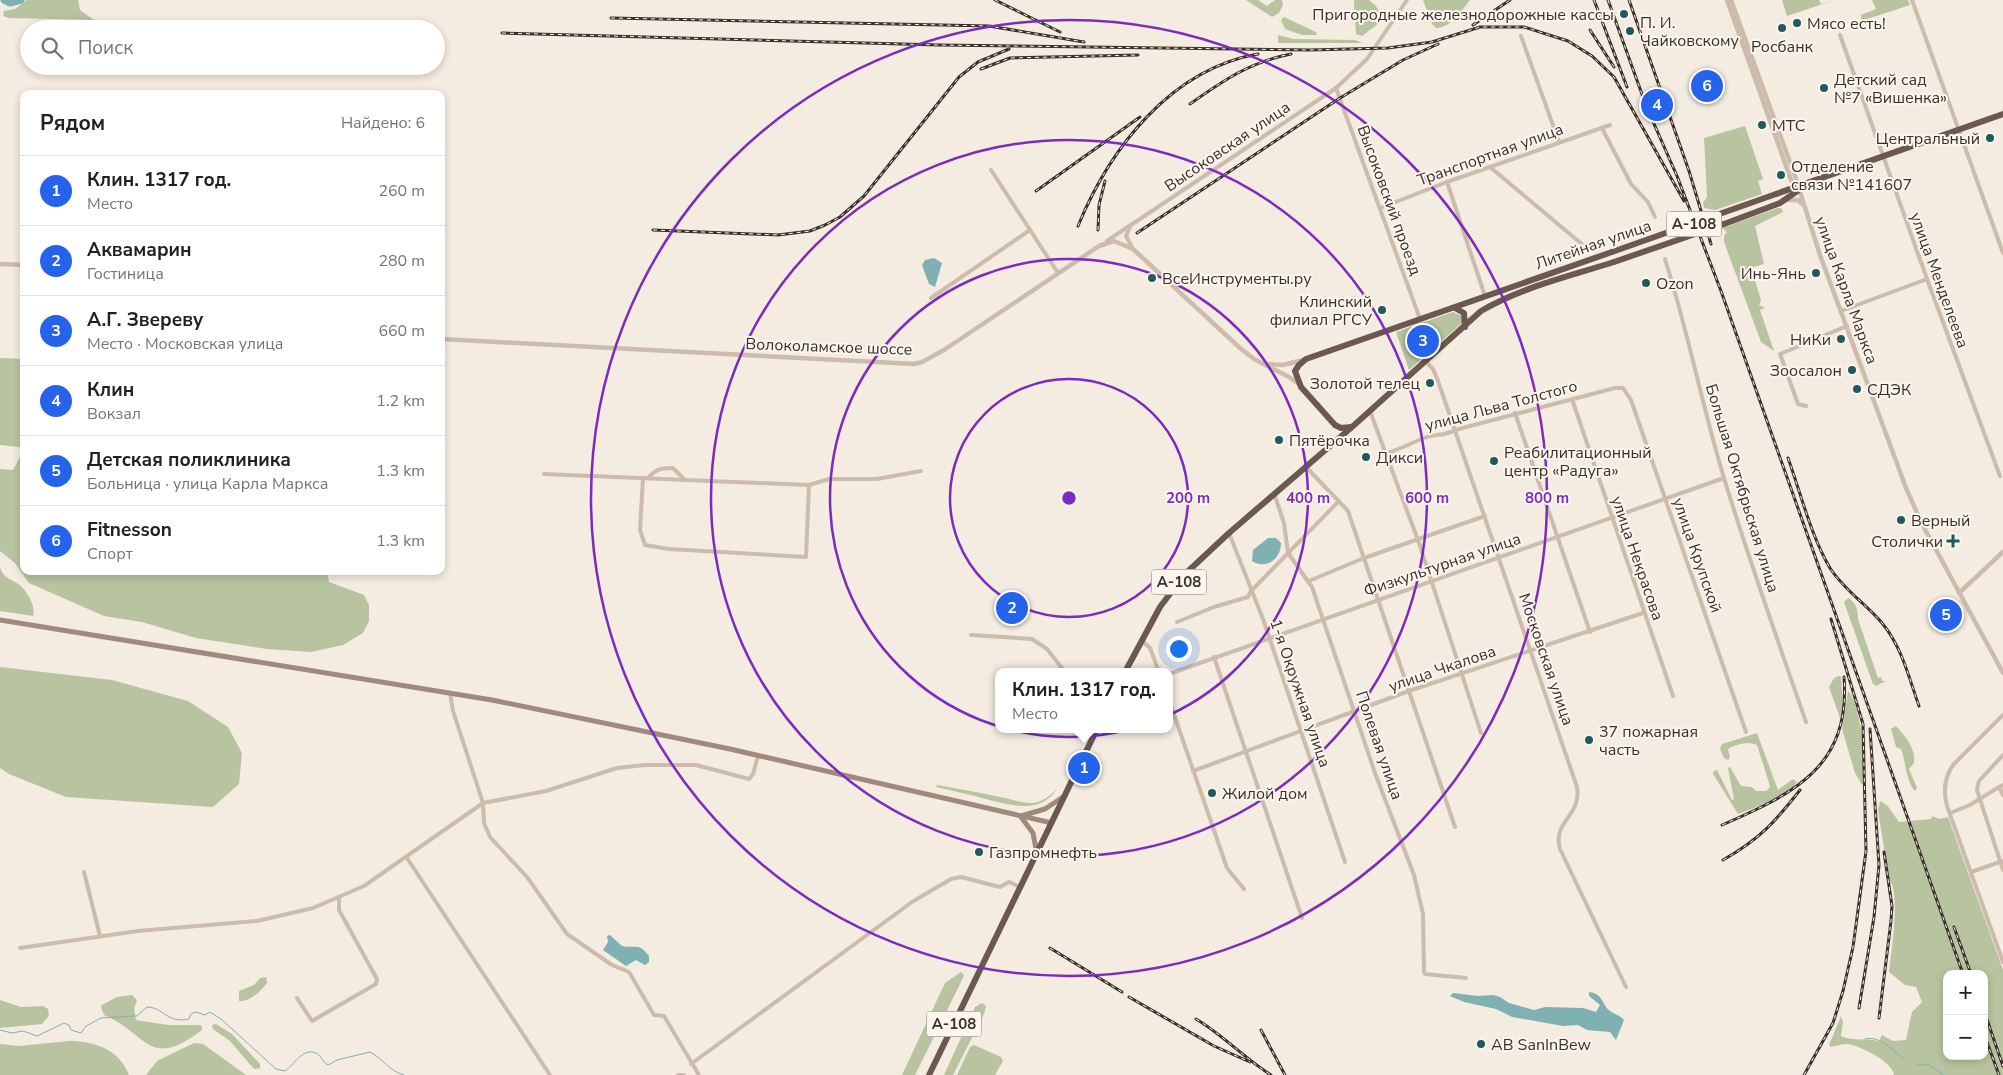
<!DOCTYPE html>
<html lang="ru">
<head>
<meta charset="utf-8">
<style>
	body { margin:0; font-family:"Nunito Sans",sans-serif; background:#f6f6f6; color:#202124 }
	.controls { position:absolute; right:15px; bottom:15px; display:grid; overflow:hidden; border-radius:10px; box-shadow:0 2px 8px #0003 }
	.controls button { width:45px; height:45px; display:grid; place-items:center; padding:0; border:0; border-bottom:1px solid #e0e0e0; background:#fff; color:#202124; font:25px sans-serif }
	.you { position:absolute; left:1178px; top:648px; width:18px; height:18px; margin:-12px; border:4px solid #fff; border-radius:50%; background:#1a73e8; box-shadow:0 0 0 8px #1a73e833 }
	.badge { display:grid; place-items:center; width:32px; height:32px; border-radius:50%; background:#2563eb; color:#fff; font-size:16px; font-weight:700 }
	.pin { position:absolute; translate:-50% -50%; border:2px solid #fff; box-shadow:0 1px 5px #0006 }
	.popup { position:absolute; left:995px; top:668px; width:178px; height:65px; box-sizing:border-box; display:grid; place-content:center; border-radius:10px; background:#fff; filter:drop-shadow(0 1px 4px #0005); font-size:16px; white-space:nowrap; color:#757577 }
	.popup b { font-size:19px; color:#202124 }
	.popup::after { content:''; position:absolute; left:50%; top:100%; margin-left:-10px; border:10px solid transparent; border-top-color:#fff }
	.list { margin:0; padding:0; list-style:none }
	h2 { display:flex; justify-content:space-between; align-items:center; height:65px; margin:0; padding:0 20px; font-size:21px }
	h2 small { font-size:16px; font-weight:400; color:#757577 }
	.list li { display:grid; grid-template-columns:32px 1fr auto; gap:15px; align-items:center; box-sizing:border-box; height:70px; padding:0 20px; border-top:1px solid #e0e0e0 }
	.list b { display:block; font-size:19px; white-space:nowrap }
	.list p { margin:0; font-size:16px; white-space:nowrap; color:#757577 }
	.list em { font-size:16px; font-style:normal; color:#757577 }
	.icon { flex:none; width:28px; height:28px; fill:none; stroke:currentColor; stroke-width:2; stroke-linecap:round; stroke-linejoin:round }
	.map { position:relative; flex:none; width:2003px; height:1075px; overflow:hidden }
	.search { position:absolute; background:#fff; box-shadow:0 2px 8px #0003; left:20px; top:20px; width:425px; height:55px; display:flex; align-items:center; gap:12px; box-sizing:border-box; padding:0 18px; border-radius:28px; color:#757577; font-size:19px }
	.panel { position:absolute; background:#fff; box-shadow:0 2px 8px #0003; left:20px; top:90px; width:425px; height:485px; border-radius:10px }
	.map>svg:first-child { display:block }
	.green { fill:#b8c4a0; fill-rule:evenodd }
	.water { fill:#7fb0b2 }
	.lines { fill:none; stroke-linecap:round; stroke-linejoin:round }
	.stream { stroke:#7fb0b2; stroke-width:1 }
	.river { stroke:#7fb0b2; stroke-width:7 }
	.minor { stroke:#cdbbac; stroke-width:4 }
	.tertiary { stroke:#cdbbac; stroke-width:4.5 }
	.secondary { stroke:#a18a7d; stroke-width:5 }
	.trunk { stroke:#6c584f; stroke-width:6 }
	.rail-casing { stroke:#3b302b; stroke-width:3 }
	.rail { stroke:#fbf5ee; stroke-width:1; stroke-dasharray:4; stroke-linecap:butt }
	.trunk-bridge { stroke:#6c584f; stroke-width:6 }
	.ring { fill:none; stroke:#7b2cbf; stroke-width:2.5 }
	.poi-dot { fill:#1f5a5e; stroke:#fbf5ee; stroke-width:2 }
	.labels { text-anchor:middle; stroke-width:4; stroke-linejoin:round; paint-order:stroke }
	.shield { fill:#fbf5ee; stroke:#756b66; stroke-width:1 }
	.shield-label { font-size:15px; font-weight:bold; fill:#3b302b }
	.poi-label { font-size:16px; fill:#3b302b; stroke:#fbf5ee; text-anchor:start }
	.street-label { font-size:16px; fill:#3b302b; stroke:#fbf5ee }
	.centre { fill:#7b2cbf; stroke:#fbf5ee; stroke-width:2.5 }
	.ring-label { font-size:15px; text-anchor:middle; font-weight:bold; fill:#7b2cbf; stroke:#fbf5ee; stroke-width:4; stroke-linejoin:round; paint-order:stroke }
</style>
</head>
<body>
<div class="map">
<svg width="2003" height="1075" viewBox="0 0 2003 1075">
	<rect width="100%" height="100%" fill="#f4ebe1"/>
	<!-- green -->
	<g class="green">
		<polygon points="27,0 78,0 80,10 94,20 9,18 3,16 4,11 15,9"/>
		<polygon points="1246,0 1258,0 1267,6 1275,0 1282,0 1283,5 1279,13 1272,17"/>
		<polygon points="1354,0 1369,0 1376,6 1383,18 1382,21 1362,36 1356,34"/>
		<path d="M1423,0H1470C1462,10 1451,28 1436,28L1432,24Z"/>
		<polygon points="1782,0 1819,0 1821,4 1835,0 1787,16"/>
		<polygon points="1872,0 1908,0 1910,5 1861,21 1861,15 1876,9"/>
		<polygon points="1284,17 1316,32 1317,35 1302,35 1285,29 1281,20"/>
		<polygon points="1278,35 1294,39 1355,40 1363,43 1278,43"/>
		<polygon points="1745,126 1763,179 1758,181 1762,194 1715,210 1704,208 1703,203 1707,197 1704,138"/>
		<polygon points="1778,208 1781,208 1783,212 1755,226 1764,264 1751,268 1761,300 1759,305 1765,308 1760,310 1774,351 1761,342 1724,242 1724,236 1727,232 1722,228"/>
		<polygon points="1453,312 1462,316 1462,323 1409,370 1396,332"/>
		<polygon points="0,358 24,359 24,571 327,571 329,582 364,595 369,605 369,621 363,633 343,645 311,652 267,649 196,638 142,622 104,616 29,583 15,563 0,551 0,469 13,470 23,451 19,447 0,445"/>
		<path d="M0,567C3,579 13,579 21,586C28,593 36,607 33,616L0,611Z"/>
		<path d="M1848,598C1856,602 1858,610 1858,619L1878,678L1881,677L1882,681H1886L1876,686L1873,684L1844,602Z"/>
		<polygon points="0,667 112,680 188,701 228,727 242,753 239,784 213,807 66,797 9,774 0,768"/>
		<polygon points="1839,676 1841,677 1843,706 1840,718 1829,687 1834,678"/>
		<path d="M1848,691C1860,701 1869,771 1862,785L1855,773L1842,729Z"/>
		<path d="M1896,726C1905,736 1916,748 1914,763L1909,769L1917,788L1915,791C1906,782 1906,762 1901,749L1896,747L1891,729Z"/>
		<path d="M1757,733L1778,790L1793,779L1797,782C1785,799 1757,806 1738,814L1713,774L1714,771L1717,770L1732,800L1734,799L1728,768L1730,767L1741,786L1752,787L1756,791H1766L1770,787L1769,783L1757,745C1749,741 1735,744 1728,749L1730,757L1728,760L1724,758L1720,749L1722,744Z"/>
		<path d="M937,785C956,788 976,792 995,796C1022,800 1033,813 1057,789C1040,815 1010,805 986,799C969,794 953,791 936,787Z"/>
		<path d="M1880,801L1887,805L1899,822L1931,819L1932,816L1940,819L1948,817L2003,970V1075H1894C1893,1062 1859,1045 1847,1044C1842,1044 1836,1046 1831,1047L1829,1045L1841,1016L1843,1022L1841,1036C1854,1042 1868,1037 1881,1042L1880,1039L1882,1035L1893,1041L1906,1040L1912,1012L1922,1002L1916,987L1905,985L1889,972C1891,955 1901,890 1889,880L1878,810ZM1947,974H1984V1056H1947Z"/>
		<polygon points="961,972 964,975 960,984 915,1075 902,1075 945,983"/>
		<path d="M266,977L267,983C260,992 250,1002 239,1001V991L254,985L260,978Z"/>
		<path d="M132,995L137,1000L134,1009L136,1020L168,1025H199L202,1026V1030C148,1071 149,1034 104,1015L101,1007L102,1005L117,997Z"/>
		<polygon points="0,1000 21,1007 43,1006 48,1009 49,1016 42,1024 0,1028"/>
		<polygon points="982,1003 986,1006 984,1014 953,1075 944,1075 975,1007"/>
		<polygon points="216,1024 232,1034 260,1064 260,1068 254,1069 230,1041 213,1029 212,1025"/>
		<path d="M69,1041C94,1041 119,1049 129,1075H0V1044L19,1046Z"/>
		<polygon points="194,1043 203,1044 246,1075 146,1075 157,1061"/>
		<polygon points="974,1045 1001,1057 1003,1061 995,1075 957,1075 970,1047"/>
	</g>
	<!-- water -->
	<g class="water">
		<polygon points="934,258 942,263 935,287 929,284 922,265 925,260"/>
		<path d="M1268,538H1276L1281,543C1281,559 1266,570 1252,561L1253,550Z"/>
		<path d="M610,935L622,946C637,949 638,942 649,956V962L645,965L636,960L626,966L603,950L608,942L607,936Z"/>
		<path d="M1589,992C1604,994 1601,1004 1610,1011C1615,1015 1620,1015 1624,1020L1616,1040L1610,1032L1587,1030L1578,1025L1563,1026L1512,1017L1496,1009L1464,1002L1450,996L1453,993L1478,996L1493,995L1500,997L1509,1003L1534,1010L1545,1007L1583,1008L1596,1012L1600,1005L1589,996Z"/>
	</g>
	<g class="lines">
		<!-- stream -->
		<g class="stream">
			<path d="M0,1030L12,1033L23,1031L37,1036L64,1023L69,1025L71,1030L81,1033L86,1026L101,1018L137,1016L147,1007C164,1007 166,1024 189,1019L191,1014L196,1012L205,1015L210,1012L221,1019L276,1069L285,1071C293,1066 303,1047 316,1053C321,1055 322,1062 328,1065L337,1060L370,1052C385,1060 387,1070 404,1075"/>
			<path d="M1865,1039C1882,1035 1892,1052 1905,1059"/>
			<polyline points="1917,1065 1929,1065 1944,1075"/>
		</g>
		<!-- river -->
		<polyline class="river" points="4,0 10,3 21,0"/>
		<!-- minor -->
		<g class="minor">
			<polyline points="1912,0 2003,253"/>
			<polyline points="1840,35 1927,279 2000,476"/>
			<polyline points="1521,36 1559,142"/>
			<polyline points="1336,88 1420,319"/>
			<polyline points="1602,128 1631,184 1648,202 1655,217"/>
			<polyline points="1490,167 1583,245"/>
			<polyline points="991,170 1058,273"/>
			<polyline points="1447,182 1485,296"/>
			<polyline points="1380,208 1447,182 1610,125"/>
			<polyline points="1107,241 1129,226"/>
			<polyline points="1133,249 1126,236 1131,225 1336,88 1367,59 1407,0"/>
			<path d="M1665,259C1688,331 1702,406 1724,478C1749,560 1778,641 1806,722"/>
			<polyline points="931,298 1030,230"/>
			<polyline points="1841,311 1927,279"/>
			<path d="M1425,361L1433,369L1438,381L1577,787C1582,816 1552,821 1560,849L1626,987"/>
			<polyline points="1572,399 1673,696"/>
			<polyline points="1806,406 1798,404 1780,354 1847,326"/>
			<polyline points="1370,411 1419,543 1481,733"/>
			<polyline points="1515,413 1590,632"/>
			<path d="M1387,453C1401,449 1411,443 1424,438C1435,434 1445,436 1455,430L1615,388H1623L1631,400L1746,732"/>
			<polyline points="1305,466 1348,511 1455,827"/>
			<polyline points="544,474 809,485"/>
			<polyline points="643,478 640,530 645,545 669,549 806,557 809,485 829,479 877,479 921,471"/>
			<path d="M648,478C656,469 661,468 673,468L683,478"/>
			<polyline points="1274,493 1284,523 1288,553 1312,587 1375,773 1414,875 1423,914 1424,972 1425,974 1466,978"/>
			<polyline points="1229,533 1263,619 1345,862"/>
			<polyline points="1309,581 1364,558 1485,516"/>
			<polyline points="1177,622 1214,607 1248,597 1251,591 1339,501"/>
			<polyline points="971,635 1032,639 1047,649 1065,672"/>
			<polyline points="1141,640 1150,648 1159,672"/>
			<polyline points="1214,657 1302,918"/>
			<polyline points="1169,674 1724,478"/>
			<polyline points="450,693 453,711 483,803 484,823 490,837 527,877 567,934 612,965 629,972 654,1015 664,1016 699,1075"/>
			<polyline points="1169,700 1227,868 1244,889"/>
			<path d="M2003,715L1953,765C1944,778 1943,791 1947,806L2003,962"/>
			<polyline points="2003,755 1979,781 1977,790 2003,870"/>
			<polyline points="1193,771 1409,691 1643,613"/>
			<polyline points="2003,785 1999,787 2003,795"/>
			<polyline points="1950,813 1970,805 1999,787"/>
			<polyline points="407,858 550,1075"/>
			<polyline points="84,872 100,936"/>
			<polyline points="1971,872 2003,861"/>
			<polyline points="20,948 138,931 257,921 313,908 364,886 483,803 546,791 617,768 645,765 696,765 749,779 753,774 758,756"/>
			<polyline points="297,998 312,1021 376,984 377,979 339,910 339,899"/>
			<polyline points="691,1064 912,902 951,879 961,877 1000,887 1009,882 1020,887"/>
			<polyline points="678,1075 684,1075"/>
		</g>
		<!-- tertiary -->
		<g class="tertiary">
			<polyline points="1727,0 1791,180 1795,185"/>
			<polyline points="1731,0 1795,176 1820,255 1906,488 1922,524 2003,673"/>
			<polyline points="1787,200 1798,200 1802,204"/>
			<polyline points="0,264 24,265"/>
			<polyline points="441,339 914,364 922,362 944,350 1099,246 1114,241 1133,249 1240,348 1254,359 1289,377 1299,384"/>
			<polyline points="1267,364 1283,365 1303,360"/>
			<polyline points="1959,593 2003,552"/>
		</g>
		<!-- secondary -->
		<g class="secondary">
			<polyline points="0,620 492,700 730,749 1052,823"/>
			<polyline points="1021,816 1045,809 1063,797"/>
			<polyline points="1021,817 1033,833 1037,854"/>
		</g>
		<!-- trunk -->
		<g class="trunk">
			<polyline points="1776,194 2003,114"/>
			<polyline points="1724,224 1780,203 1806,185"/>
			<polyline points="1455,308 1464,313 1465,327"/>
			<polyline points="1351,427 1341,428 1335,425 1301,387 1295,371 1299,365 1306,359 1612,252"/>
			<path d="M1125,672L1160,607L1185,574L1229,533L1352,427L1481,311C1522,287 1570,276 1614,262"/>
			<polyline points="929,1075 1097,729"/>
		</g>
		<!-- rail casing -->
		<g class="rail-casing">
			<g id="rail">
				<polyline points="995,0 1060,32"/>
				<polyline points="1594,0 1627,87"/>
				<polyline points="1608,0 1647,108 1677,176 1721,291 1963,974"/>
				<polyline points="1629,0 1689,171 1711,244"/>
				<polyline points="611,18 989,26 1084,42"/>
				<polyline points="1473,25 1510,0"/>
				<polyline points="1590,30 1614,67"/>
				<polyline points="502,33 939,45 1310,50 1388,48 1432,42 1480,27 1524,27 1568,41 1592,56 1614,77 1684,201"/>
				<polyline points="981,69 1010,58 1138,55"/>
				<path d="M1190,104C1224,80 1250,62 1291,54"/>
				<polyline points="1036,191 1140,117"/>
				<path d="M1078,226C1110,148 1171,69 1258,54"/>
				<polyline points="653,230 778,235 810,231 825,225 840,217 864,196 959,77 978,62 1009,49"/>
				<polyline points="1098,230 1099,205 1105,181"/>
				<polyline points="1137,233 1340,98 1403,60 1438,44"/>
				<path d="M1788,458C1801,494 1811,536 1830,568C1844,590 1866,604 1882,623C1902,647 1909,678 1919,706"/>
				<path d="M1722,825C1793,794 1851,767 1844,677"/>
				<path d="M1723,860C1760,839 1775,822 1800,790"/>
				<polyline points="1954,927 1971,974"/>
				<polyline points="1050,948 1122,992"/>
				<polyline points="1129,997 1214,1046 1250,1062"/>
				<polyline points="1859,1008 1874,917 1879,865 1870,729"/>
				<polyline points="1984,1011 2003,1066"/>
				<polyline points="1879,1018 1891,921 1892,906 1884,852"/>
				<path d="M1196,1019C1223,1035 1244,1058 1271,1075"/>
				<polyline points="1261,1030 1285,1075"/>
				<polyline points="1984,1034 1999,1075"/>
				<polyline points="1804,1075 1833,1023 1843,991 1853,947 1866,851 1863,724 1831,619"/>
			</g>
		</g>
		<!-- rail -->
		<use href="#rail" class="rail"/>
		<!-- trunk-bridge -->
		<g class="trunk-bridge">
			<polyline points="1612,252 1776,194"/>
			<polyline points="1614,262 1724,224"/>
		</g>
	</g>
	<!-- distance rings -->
	<g class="ring">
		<circle cx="1069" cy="498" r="119"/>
		<circle cx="1069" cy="498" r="239"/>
		<circle cx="1069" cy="498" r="358"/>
		<circle cx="1069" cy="498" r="478"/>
	</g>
	<!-- markers -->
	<g class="poi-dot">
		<circle cx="1624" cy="14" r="5"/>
		<circle cx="1797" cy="23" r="5"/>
		<circle cx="1782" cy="28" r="5"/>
		<circle cx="1630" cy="31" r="5"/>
		<circle cx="1824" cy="88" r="5"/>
		<circle cx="1762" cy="125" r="5"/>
		<circle cx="1990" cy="138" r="5"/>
		<circle cx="1781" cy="175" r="5"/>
		<circle cx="1816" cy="273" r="5"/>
		<circle cx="1152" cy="278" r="5"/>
		<circle cx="1646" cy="283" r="5"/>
		<circle cx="1382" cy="310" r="5"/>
		<circle cx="1841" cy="339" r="5"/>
		<circle cx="1852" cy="370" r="5"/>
		<circle cx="1430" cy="383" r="5"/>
		<circle cx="1857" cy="389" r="5"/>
		<circle cx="1279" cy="440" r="5"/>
		<circle cx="1366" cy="457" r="5"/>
		<circle cx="1494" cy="461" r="5"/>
		<circle cx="1901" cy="520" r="5"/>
		<path d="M1950.5 533.5h5v5h5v5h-5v5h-5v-5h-5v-5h5z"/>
		<circle cx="1589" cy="740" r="5"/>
		<circle cx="1212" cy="793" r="5"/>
		<circle cx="979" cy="852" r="5"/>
		<circle cx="1481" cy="1044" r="5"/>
	</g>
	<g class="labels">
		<!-- shield labels -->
		<g class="shield">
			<rect x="1666.5" y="211.5" width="55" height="25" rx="4"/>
			<rect x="1151.5" y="569.5" width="55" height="25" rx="4"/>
			<rect x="926.5" y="1011.5" width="55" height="25" rx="4"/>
		</g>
		<g class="shield-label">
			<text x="1694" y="229">А-108</text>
			<text x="1179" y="587">А-108</text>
			<text x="954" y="1029">А-108</text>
		</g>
		<!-- poi labels -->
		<g class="poi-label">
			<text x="1614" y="20" text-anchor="end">Пригородные железнодорожные кассы</text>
			<text x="1640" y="28">П. И.<tspan x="1640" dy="18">Чайковскому</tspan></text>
			<text x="1807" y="29">Мясо есть!</text>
			<text x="1782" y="52" text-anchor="middle">Росбанк</text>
			<text x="1834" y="85">Детский сад<tspan x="1834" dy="18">№7 «Вишенка»</tspan></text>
			<text x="1772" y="131">МТС</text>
			<text x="1980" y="144" text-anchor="end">Центральный</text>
			<text x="1791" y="172">Отделение<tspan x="1791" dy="18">связи №141607</tspan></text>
			<text x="1806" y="279" text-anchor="end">Инь-Янь</text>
			<text x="1162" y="284">ВсеИнструменты.ру</text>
			<text x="1656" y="289">Ozon</text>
			<text x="1372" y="307" text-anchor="end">Клинский<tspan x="1372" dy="18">филиал РГСУ</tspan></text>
			<text x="1831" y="345" text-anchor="end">НиКи</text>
			<text x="1842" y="376" text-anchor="end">Зоосалон</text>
			<text x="1420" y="389" text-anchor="end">Золотой телец</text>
			<text x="1867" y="395">СДЭК</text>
			<text x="1289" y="446">Пятёрочка</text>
			<text x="1504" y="458">Реабилитационный<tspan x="1504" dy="18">центр «Радуга»</tspan></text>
			<text x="1376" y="463">Дикси</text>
			<text x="1911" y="526">Верный</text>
			<text x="1943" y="547" text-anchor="end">Столички</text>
			<text x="1599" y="737">37 пожарная<tspan x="1599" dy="18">часть</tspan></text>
			<text x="1222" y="799">Жилой дом</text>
			<text x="989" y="858">Газпромнефть</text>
			<text x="1491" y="1050">AB SanInBew</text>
		</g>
		<!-- street labels -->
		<g class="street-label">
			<text transform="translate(1227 146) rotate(-34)" y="6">Высоковская улица</text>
			<text transform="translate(1490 154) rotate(-20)" y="6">Транспортная улица</text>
			<text transform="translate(1390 200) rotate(70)" y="6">Высоковский проезд</text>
			<text transform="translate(1593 244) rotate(-19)" y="6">Литейная улица</text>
			<text transform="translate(1940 280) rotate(70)" y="6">улица Менделеева</text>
			<text transform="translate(1847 290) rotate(70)" y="6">улица Карла Маркса</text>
			<text transform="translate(829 346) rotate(2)" y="6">Волоколамское шоссе</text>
			<text transform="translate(1501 405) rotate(-15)" y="6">улица Льва Толстого</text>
			<text transform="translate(1743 488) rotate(73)" y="6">Большая Октябрьская улица</text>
			<text transform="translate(1698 555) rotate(71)" y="6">улица Крупской</text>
			<text transform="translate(1638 558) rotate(71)" y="6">улица Некрасова</text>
			<text transform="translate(1442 564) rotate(-19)" y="6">Физкультурная улица</text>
			<text transform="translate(1547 659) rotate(71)" y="6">Московская улица</text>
			<text transform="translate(1442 668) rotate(-19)" y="6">улица Чкалова</text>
			<text transform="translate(1301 693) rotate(71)" y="6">1-я Окружная улица</text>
			<text transform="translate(1380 745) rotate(71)" y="6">Полевая улица</text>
		</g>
	</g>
	<circle cx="1069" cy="498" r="8" class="centre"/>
	<g class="ring-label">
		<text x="1188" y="503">200 m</text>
		<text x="1308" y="503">400 m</text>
		<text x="1427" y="503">600 m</text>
		<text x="1547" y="503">800 m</text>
	</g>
</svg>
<div class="controls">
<button>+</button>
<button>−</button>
</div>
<div class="you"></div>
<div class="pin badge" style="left:1084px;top:768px">1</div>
<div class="popup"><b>Клин. 1317 год.</b>Место</div>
<div class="pin badge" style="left:1012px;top:608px">2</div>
<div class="pin badge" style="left:1423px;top:341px">3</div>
<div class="pin badge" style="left:1657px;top:105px">4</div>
<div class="pin badge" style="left:1946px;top:615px">5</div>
<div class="pin badge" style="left:1707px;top:86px">6</div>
<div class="search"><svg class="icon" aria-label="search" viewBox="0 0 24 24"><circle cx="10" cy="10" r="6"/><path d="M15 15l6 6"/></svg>Поиск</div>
<section class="panel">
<h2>Рядом<small>Найдено: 6</small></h2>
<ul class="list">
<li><span class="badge">1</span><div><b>Клин. 1317 год.</b><p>Место</p></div><em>260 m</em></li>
<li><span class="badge">2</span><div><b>Аквамарин</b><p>Гостиница</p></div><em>280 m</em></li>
<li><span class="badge">3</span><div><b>А.Г. Звереву</b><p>Место · Московская улица</p></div><em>660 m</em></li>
<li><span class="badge">4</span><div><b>Клин</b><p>Вокзал</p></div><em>1.2 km</em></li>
<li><span class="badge">5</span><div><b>Детская поликлиника</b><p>Больница · улица Карла Маркса</p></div><em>1.3 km</em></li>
<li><span class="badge">6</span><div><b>Fitnesson</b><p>Спорт</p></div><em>1.3 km</em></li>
</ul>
</section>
</div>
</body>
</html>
